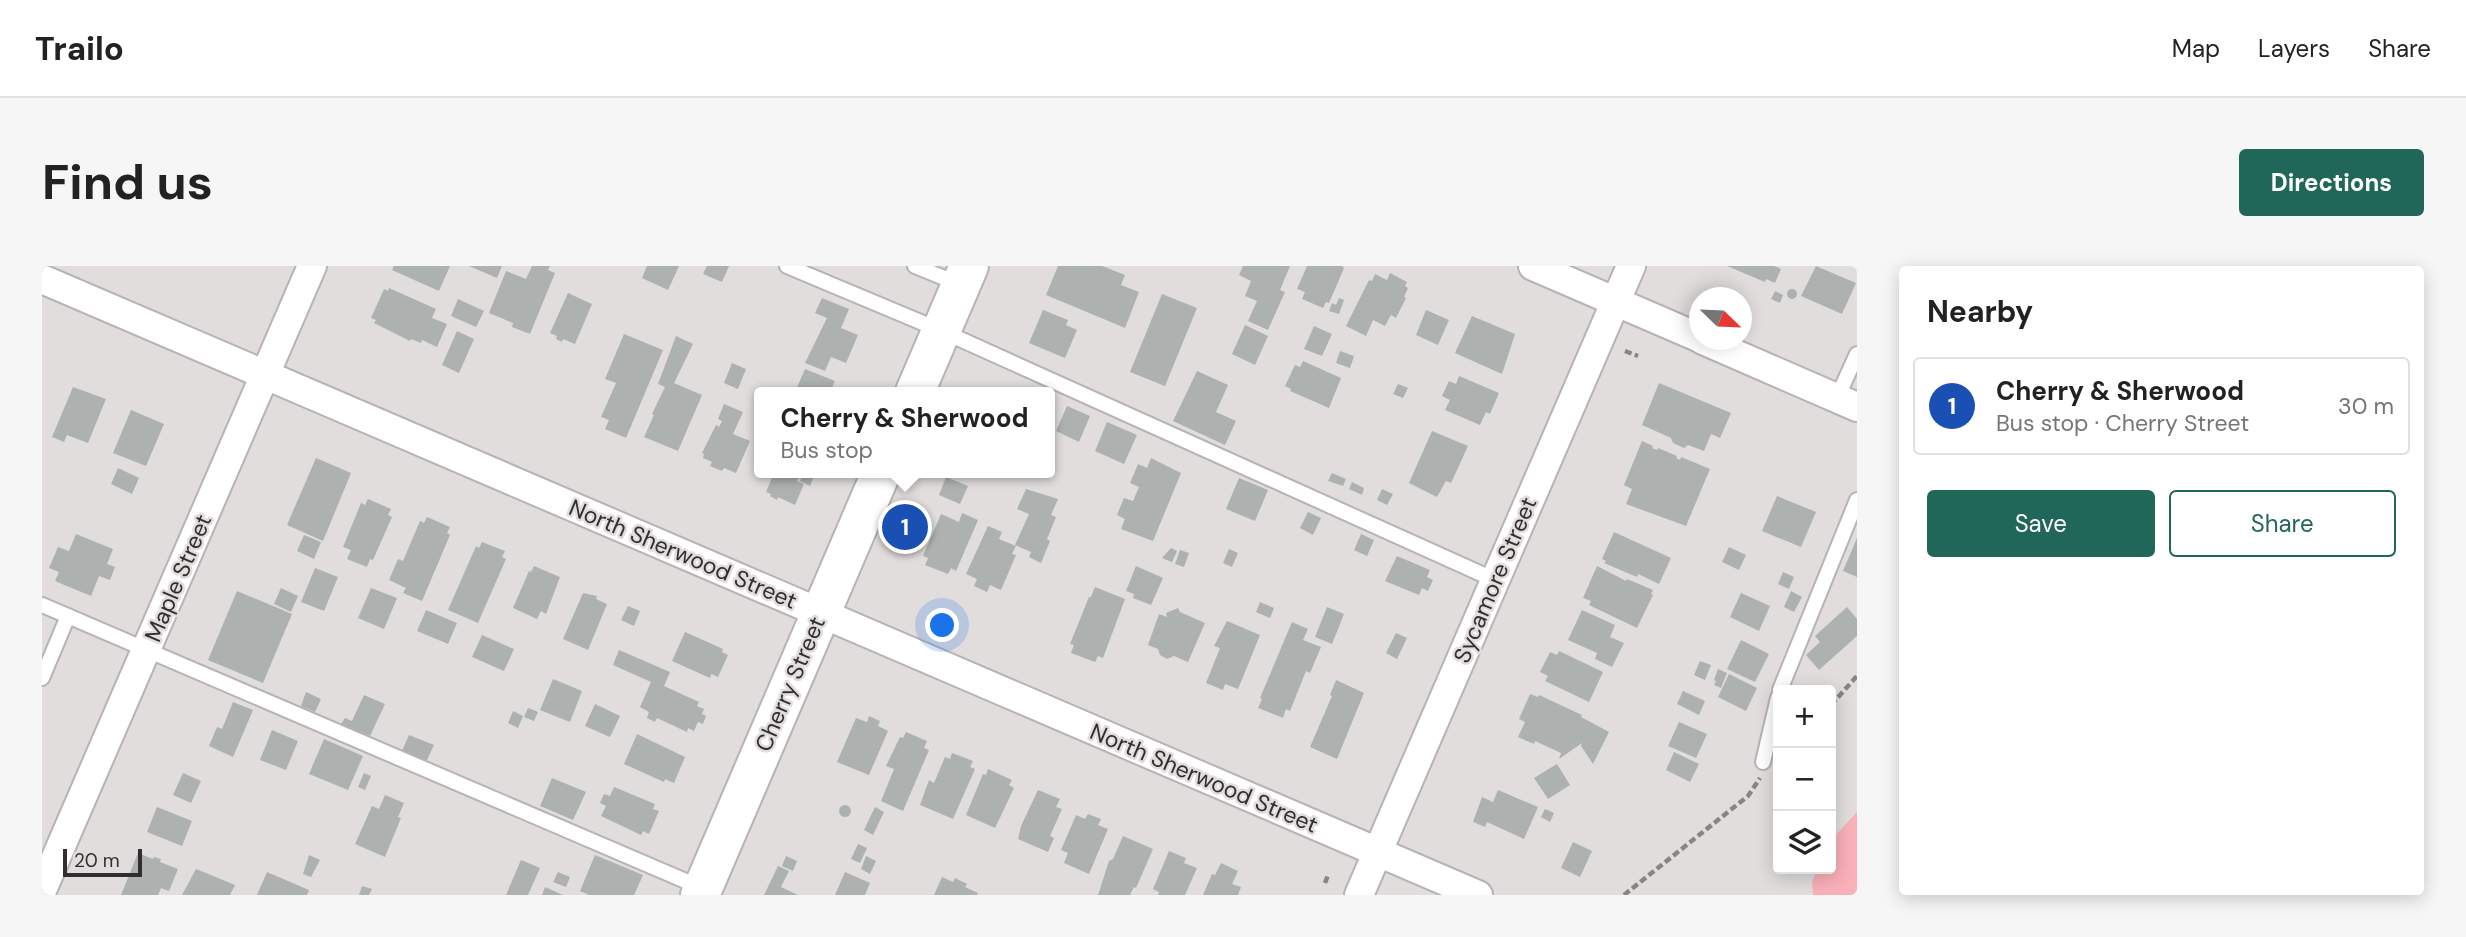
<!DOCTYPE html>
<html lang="en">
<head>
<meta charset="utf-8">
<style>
	body { margin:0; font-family:"DM Sans",sans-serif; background:#f6f6f6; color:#222 }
	.controls { position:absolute; right:21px; bottom:21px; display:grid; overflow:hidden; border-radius:7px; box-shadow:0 4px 18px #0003 }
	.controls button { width:63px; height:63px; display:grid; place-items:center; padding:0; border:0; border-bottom:2px solid #e0e0e0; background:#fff; color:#222; font:35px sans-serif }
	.compass { position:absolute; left:1647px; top:21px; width:63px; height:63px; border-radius:50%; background:#fff; box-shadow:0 4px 18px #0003; rotate:113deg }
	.scale { position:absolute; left:21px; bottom:18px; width:79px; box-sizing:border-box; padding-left:7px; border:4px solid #302e2e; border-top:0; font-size:19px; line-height:24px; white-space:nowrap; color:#302e2e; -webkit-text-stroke:5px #e1dddd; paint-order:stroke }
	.you { position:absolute; left:901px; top:360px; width:24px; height:24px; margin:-18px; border:5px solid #fff; border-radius:50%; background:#1a73e8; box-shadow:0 0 0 10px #1a73e833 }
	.badge { display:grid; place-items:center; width:46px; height:46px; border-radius:50%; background:#216759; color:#fff; font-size:23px; font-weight:700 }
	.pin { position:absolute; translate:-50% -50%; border:4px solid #fff; box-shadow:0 2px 7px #0006 }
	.popup { position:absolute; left:712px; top:121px; width:301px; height:91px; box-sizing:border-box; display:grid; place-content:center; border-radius:7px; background:#fff; filter:drop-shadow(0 2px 5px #0005); font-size:23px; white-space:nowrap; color:#767676 }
	.popup b { font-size:26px; color:#222 }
	.popup::after { content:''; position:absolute; left:50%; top:100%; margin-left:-14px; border:14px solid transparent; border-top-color:#fff }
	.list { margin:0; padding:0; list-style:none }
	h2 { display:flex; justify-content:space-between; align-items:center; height:91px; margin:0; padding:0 28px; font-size:30px }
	h2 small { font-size:23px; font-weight:400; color:#767676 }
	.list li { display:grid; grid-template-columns:46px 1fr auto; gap:21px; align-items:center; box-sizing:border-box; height:98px; margin:0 14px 14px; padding:0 14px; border:2px solid #e0e0e0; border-radius:7px }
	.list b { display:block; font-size:26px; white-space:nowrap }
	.list p { margin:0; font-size:23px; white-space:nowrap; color:#767676 }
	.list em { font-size:23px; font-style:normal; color:#767676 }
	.actions { display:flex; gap:14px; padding:21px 28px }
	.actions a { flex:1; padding:16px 0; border:2px solid #216759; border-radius:7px; text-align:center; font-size:24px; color:#216759 }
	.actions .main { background:#216759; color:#fff }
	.icon { flex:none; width:38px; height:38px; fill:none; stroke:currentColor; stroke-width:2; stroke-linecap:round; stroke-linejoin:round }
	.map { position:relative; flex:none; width:1815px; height:629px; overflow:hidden; border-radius:7px }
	header { display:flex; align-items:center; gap:42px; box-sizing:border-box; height:98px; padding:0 35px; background:#fff; border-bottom:2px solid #e0e0e0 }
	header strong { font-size:33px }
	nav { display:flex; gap:38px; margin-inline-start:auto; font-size:24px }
	.intro { display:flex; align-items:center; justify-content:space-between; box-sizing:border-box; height:168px; padding:0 42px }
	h1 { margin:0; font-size:49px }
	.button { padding:18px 32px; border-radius:7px; background:#216759; color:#fff; font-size:24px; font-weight:700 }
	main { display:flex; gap:42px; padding:0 42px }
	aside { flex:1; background:#fff; border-radius:7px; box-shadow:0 4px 18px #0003 }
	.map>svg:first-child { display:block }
	.green { fill:#f9b0b8 }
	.building { fill:#adb1b0 }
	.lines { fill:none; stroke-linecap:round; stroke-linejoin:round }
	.lane-casing { stroke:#b7b2b3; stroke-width:18 }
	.street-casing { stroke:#b7b2b3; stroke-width:32 }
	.secondary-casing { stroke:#b7b2b3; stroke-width:42 }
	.path { stroke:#888585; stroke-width:4.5; stroke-dasharray:7 3.5; stroke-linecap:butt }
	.lane { stroke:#fff; stroke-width:14 }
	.street { stroke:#fff; stroke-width:28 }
	.secondary { stroke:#fff; stroke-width:38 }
	.labels { text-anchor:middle; stroke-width:5; stroke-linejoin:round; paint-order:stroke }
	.street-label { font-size:23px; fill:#302e2e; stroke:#e1dddd }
</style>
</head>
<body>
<header>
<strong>Trailo</strong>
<nav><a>Map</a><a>Layers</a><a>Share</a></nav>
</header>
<div class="intro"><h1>Find us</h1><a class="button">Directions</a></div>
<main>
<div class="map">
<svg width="1815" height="629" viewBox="0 0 1815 629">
	<rect width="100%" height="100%" fill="#e1dddd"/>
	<!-- green -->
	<polygon class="green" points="1815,546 1815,629 1771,629 1770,616 1775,603 1789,603 1789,574"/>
	<!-- building -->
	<g class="building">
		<polygon points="352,0 408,0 397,25 350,4"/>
		<polygon points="427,0 460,0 455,12"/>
		<polygon points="490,0 508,0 506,4 513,7 488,68 470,61 471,57 447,47 464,5 484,13"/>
		<polygon points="605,0 637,0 626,24 600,12"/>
		<polygon points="665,0 687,0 680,16 661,8"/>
		<polygon points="1016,0 1060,0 1083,9 1079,19 1097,26 1083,62 1004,29"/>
		<polygon points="1201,0 1248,0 1238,24 1243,26 1226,64 1206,55 1215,35 1203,30 1209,15 1197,9"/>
		<polygon points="1265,0 1300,0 1302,2 1287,37 1284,36 1281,42 1260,33 1263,26 1255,23"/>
		<polygon points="1685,0 1732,0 1739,3 1733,17 1724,13 1723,16"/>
		<polygon points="1774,0 1814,17 1800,48 1759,30"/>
		<polygon points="1348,7 1365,16 1363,20 1366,22 1362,31 1364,32 1354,52 1349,49 1343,60 1331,54 1324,70 1304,60 1327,14 1330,15 1333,8 1345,14"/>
		<polygon points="347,22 394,43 390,52 405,58 395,81 380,74 379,77 369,73 368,75 332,57 334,54 329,52 342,23 346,25"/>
		<circle cx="1750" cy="28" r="5"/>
		<polygon points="1733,25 1741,29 1738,37 1729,33"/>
		<polygon points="526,27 550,38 533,78 521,73 520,76 514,73 515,70 508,67"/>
		<polygon points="1120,28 1155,42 1123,120 1088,106"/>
		<polygon points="780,32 807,43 799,62 816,69 804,97 789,91 783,105 763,97 785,52 773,47"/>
		<polygon points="1297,32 1302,34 1297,48 1287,45 1290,37 1294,39"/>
		<polygon points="416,33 442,45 434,61 409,50"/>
		<polygon points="1001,44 1026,54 1024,59 1035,64 1023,92 987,77"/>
		<polygon points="1384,44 1407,54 1396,79 1374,69"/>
		<polygon points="1430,50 1473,68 1460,108 1413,87"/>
		<polygon points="1203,59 1226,70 1213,99 1190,88"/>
		<polygon points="1272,60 1290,68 1280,90 1262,83"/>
		<polygon points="415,65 432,73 417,107 400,99"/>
		<polygon points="582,68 621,84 584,172 563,163 567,154 559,151 574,117 563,113"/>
		<polygon points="634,70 651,78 632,117 660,129 636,185 602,171 612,149 610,148 623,121 616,118"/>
		<polygon points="1298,85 1312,90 1308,102 1294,97"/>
		<polygon points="1261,95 1299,112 1287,142 1248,125 1249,123 1243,120 1253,99 1258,101"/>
		<polygon points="690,97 704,103 696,123 682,117"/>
		<polygon points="763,103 793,115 788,126 753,126"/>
		<polygon points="1155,105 1186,119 1174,146 1194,155 1183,179 1131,155"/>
		<polygon points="1417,110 1457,127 1448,148 1444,146 1438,159 1403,144 1408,134 1400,130 1407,115 1414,118"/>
		<polygon points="1617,117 1689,147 1678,172 1669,168 1662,185 1646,179 1642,182 1631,177 1629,172 1600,159"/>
		<polygon points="1356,118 1366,122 1361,132 1351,128"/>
		<polygon points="31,121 64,133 46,177 25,169 22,176 10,171"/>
		<polygon points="682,138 701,146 691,168 708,175 694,207 682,202 680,205 668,200 670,196 661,192 662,188 660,187 674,159 677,161 680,155 676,153"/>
		<polygon points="1025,140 1048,150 1037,176 1014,165"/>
		<polygon points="89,144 122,158 104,200 71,187"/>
		<polygon points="1065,156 1095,169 1082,198 1053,185"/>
		<polygon points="1390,165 1426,180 1409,217 1404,215 1395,231 1367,217"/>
		<polygon points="1600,175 1611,180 1610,182 1615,184 1616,182 1635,190 1634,192 1638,194 1639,191 1668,203 1644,260 1584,238 1590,223 1582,219"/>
		<polygon points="274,192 309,207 281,275 245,259"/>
		<polygon points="1109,192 1139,207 1111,275 1079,263 1083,253 1075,249 1082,232 1091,235 1097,221 1088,217 1096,198 1105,202"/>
		<polygon points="76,202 97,212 90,228 69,218"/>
		<polygon points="732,207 759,207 755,215 762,218 753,239 736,231 735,234 728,230 729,228 724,226"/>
		<polygon points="761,207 772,210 768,220 758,215"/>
		<polygon points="1290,207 1304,213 1301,220 1286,215"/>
		<polygon points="904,211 926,220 918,238 897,229"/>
		<polygon points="1197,212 1226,224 1213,255 1184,243"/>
		<polygon points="1310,216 1322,222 1320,229 1307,223"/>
		<polygon points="984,223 1016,233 1009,249 1014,251 1005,273 1008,275 999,297 987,291 989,286 973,279 987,248 975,243"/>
		<polygon points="1340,223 1351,228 1345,239 1335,234"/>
		<polygon points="1735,230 1774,246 1759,281 1720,265"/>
		<polygon points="326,233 349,243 346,249 350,251 331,294 328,293 325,301 305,293 309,284 301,281 319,237 323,239"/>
		<polygon points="1266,246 1279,252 1271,269 1258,262"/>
		<polygon points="920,247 936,254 914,305 909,302 906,308 883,299 886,292 881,290 899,248 917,256"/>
		<polygon points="385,251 408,261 405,267 408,269 380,335 361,327 364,322 347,314 356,293 361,295 378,255 382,257"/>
		<polygon points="946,260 960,266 957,273 974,280 970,288 974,289 959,324 948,319 945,326 932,320 935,313 924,308"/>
		<polygon points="1572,266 1629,292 1617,318 1596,308 1595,311 1562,297 1564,295 1560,293"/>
		<polygon points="34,268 71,283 65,298 73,301 68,314 57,310 49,330 13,315 17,306 7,302 16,281 27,285"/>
		<polygon points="1319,268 1332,274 1325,290 1312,284"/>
		<polygon points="262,269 279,276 272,293 255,285"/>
		<polygon points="1815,272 1815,311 1801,305"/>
		<polygon points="440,276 463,285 460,291 464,293 436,357 406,344 434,280 437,282"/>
		<polygon points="1687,281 1704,289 1697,304 1680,296"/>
		<polygon points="1129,282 1135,285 1130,296 1120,292"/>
		<polygon points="1187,283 1196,287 1190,301 1181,297"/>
		<polygon points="1138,284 1147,287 1142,301 1133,298"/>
		<polygon points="1355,290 1388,304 1385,311 1391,314 1386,325 1380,322 1377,329 1343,315"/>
		<polygon points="492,300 518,311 504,348 499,345 495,353 471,342 487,305 489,306"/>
		<polygon points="1094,300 1121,312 1109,339 1091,332 1092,328 1084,325"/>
		<polygon points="1555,300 1584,315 1585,313 1611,324 1609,328 1611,329 1595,362 1547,339 1549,335 1541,332"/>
		<polygon points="273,302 296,311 282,345 259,336"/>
		<polygon points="1741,306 1752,311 1747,323 1736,318"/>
		<polygon points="1053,321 1083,333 1061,392 1056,390 1053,396 1029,387 1032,379 1028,378 1047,331 1049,331"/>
		<polygon points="239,322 256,330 249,346 232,338"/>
		<polygon points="329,322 355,332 342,363 316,352"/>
		<polygon points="195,325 250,348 221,417 166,394"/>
		<polygon points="1749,325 1760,331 1752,346 1742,341"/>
		<polygon points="541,327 555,330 554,333 565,338 546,384 521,373"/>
		<polygon points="1699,327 1728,340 1717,365 1688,351"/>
		<polygon points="1218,336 1232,342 1228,352 1214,346"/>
		<polygon points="586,340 598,345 592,360 579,354"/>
		<polygon points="1285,341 1302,348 1290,378 1273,371"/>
		<polygon points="1805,341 1815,353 1815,370 1777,404 1764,389 1778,376 1773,370"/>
		<polygon points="1136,342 1138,346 1163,357 1146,396 1132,390 1125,393 1118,389 1116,383 1106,379 1117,348 1125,351 1124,347"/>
		<polygon points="384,344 415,357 406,378 375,365"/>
		<polygon points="1540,344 1573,359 1568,371 1582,377 1570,401 1553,393 1555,387 1526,374"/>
		<polygon points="1185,355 1218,369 1196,423 1183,418 1181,424 1164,417 1178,382 1172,380"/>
		<polygon points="1250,356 1266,363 1261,374 1279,381 1268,407 1264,405 1248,445 1244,443 1241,452 1216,442 1220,433 1218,432"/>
		<polygon points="643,366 681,383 680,386 686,389 676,411 669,408 668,412 630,395"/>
		<polygon points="1354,367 1365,372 1355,393 1344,387"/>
		<polygon points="440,369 472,383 462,405 430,391"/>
		<polygon points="1699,374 1727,388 1713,416 1685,403"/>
		<polygon points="577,384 628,406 622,420 657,436 655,440 662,443 660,448 664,450 661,458 656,456 652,465 646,462 645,466 615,452 613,456 605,452 607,446 598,441 609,416 571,399"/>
		<polygon points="1517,385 1561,406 1547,436 1503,415 1506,410 1498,406 1508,386 1515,389"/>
		<polygon points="1658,395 1669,399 1663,414 1652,409"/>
		<polygon points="1676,403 1685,407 1679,422 1672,419 1674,415 1672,414"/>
		<polygon points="1687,408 1715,422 1704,445 1676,431"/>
		<polygon points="511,413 540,425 528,456 498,444"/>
		<polygon points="1294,414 1322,427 1295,493 1268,481 1290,430 1288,429"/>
		<polygon points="1641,425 1663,435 1657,449 1635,438"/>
		<polygon points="264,426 279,433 273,446 259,440"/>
		<polygon points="1488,428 1496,431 1497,429 1540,449 1539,451 1567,466 1551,498 1539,480 1540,477 1517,493 1519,487 1493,475 1492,478 1476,471 1483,456 1477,453"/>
		<polygon points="322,429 343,438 328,470 299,458 303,452 310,455"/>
		<polygon points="191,436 211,444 191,491 167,480 175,461 180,463"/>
		<polygon points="553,438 578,450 568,471 543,460"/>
		<polygon points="486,442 496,446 492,455 482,451"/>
		<polygon points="471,445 481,450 476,462 466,457"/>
		<polygon points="827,450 838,455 836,460 846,465 827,509 795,496 814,452 825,456"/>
		<polygon points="1637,456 1665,468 1654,492 1626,480"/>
		<polygon points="230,464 256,475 244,504 218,494"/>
		<polygon points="864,466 885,475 882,482 887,484 861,545 839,535 852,503 844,500 858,471 861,472"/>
		<polygon points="595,468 643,491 632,517 623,513 622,516 582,498"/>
		<polygon points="367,469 392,479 384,496 360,485"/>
		<polygon points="282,473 321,490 306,524 267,508"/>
		<polygon points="1632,486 1657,498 1648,516 1624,504"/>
		<polygon points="910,487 931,495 928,501 933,503 911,553 878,539 887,514 892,517 903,491 908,493"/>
		<polygon points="1515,498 1528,519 1506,533 1492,512"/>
		<polygon points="946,503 970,514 967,519 972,522 953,562 924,549 941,508 944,509"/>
		<polygon points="141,507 159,515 149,537 131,529"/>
		<polygon points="322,507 329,510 323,524 316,521"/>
		<polygon points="510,512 544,526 531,554 498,540"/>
		<polygon points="572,521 613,538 611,543 617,545 607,568 601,565 599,569 559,550 564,540 558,537 562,528 568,530"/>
		<polygon points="996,524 1018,533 1014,541 1020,543 1008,570 1012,572 1006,586 976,573 979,560"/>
		<polygon points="1456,524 1496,541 1482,573 1445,556 1443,561 1431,556 1440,531 1451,536"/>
		<polygon points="343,529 362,537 356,551 359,552 343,591 313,578 330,540 337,543"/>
		<circle cx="803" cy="545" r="6"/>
		<polygon points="115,541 150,555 140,580 105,566"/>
		<polygon points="833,541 842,546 831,569 822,564"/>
		<polygon points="1503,543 1512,547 1508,556 1499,551"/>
		<polygon points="1046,548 1059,553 1056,559 1066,563 1047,608 1022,597 1026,587 1019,584 1034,549 1043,553"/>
		<polygon points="1081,570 1111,583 1094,622 1092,621 1088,629 1056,629 1067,595 1071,593"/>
		<polygon points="1531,576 1550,585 1538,611 1519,602"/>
		<polygon points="816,578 825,582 818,597 809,593"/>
		<polygon points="1127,585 1144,592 1142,597 1155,602 1143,629 1116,629 1117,626 1111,623"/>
		<polygon points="96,587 111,593 112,591 119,593 118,596 136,603 127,625 119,622 116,629 79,629"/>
		<polygon points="267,589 278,594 269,611 261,608"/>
		<polygon points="553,589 601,609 592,629 547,629 538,625"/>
		<polygon points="744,590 755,595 751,605 740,600"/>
		<polygon points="824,590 834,595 828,608 819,603"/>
		<polygon points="479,594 498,602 486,629 464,629"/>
		<polygon points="1179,597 1196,605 1190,618 1199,621 1196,629 1161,629 1170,608 1173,609"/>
		<polygon points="736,600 747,605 739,621 756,629 722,629"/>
		<polygon points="154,603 193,619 188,629 140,629"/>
		<polygon points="225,606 267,624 265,629 215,629"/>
		<polygon points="516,606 528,611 524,621 511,616"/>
		<polygon points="803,606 828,617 823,629 793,629"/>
		<polygon points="900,611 911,616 913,612 925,618 923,621 936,627 935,629 892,629"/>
		<polygon points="320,620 330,623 327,629 317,629"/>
		<polygon points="503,621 521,629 500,629"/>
	</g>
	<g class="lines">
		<!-- lane casing -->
		<g class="lane-casing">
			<g id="lane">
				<polyline points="745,0 900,65 1453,314"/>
				<polyline points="873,0 917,18"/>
				<polyline points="1795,132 1815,88"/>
				<polyline points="0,339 660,622"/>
				<polyline points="0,412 26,350"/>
				<polyline points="1738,424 1815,234"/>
				<polyline points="1721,496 1736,432"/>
			</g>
		</g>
		<!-- street casing -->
		<g class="street-casing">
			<g id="street">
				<polyline points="1491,0 1658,72"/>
				<polyline points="0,13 1436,629"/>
				<polyline points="1661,74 1815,141"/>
				<polyline points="0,624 270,0"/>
				<polyline points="1317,629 1589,0"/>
			</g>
		</g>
		<!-- secondary casing -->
		<g class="secondary-casing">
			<g id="secondary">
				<polyline points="873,126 927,0"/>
				<polyline points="658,629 839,207"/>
			</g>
		</g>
		<!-- path -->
		<g class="path">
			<polyline points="1583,85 1596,90"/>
			<polyline points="1789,439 1815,410"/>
			<polyline points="1283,617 1286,609"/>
			<polyline points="1582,629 1706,530 1718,512"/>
		</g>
		<!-- lane -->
		<use href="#lane" class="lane"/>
		<!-- street -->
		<use href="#street" class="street"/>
		<!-- secondary -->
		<use href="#secondary" class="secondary"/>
	</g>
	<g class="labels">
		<!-- street labels -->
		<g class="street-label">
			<text transform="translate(641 288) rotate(23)" y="8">North Sherwood Street</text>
			<text transform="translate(136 312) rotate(-67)" y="8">Maple Street</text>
			<text transform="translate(1453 314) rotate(-67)" y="8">Sycamore Street</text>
			<text transform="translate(748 418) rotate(-67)" y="8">Cherry Street</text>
			<text transform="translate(1162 512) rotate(23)" y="8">North Sherwood Street</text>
		</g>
	</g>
</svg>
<div class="controls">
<button>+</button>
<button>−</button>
<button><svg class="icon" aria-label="layers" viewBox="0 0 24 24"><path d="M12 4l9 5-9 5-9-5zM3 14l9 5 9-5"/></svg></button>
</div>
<svg class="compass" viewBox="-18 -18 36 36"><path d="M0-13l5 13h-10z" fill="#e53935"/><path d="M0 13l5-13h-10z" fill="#767676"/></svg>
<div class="scale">20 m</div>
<div class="you"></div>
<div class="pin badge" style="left:863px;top:261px;background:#1a4fb4">1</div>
<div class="popup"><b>Cherry &amp; Sherwood</b>Bus stop</div>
</div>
<aside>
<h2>Nearby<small></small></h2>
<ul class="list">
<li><span class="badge" style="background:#1a4fb4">1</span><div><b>Cherry &amp; Sherwood</b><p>Bus stop · Cherry Street</p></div><em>30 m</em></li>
</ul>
<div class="actions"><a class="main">Save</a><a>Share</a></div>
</aside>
</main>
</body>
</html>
